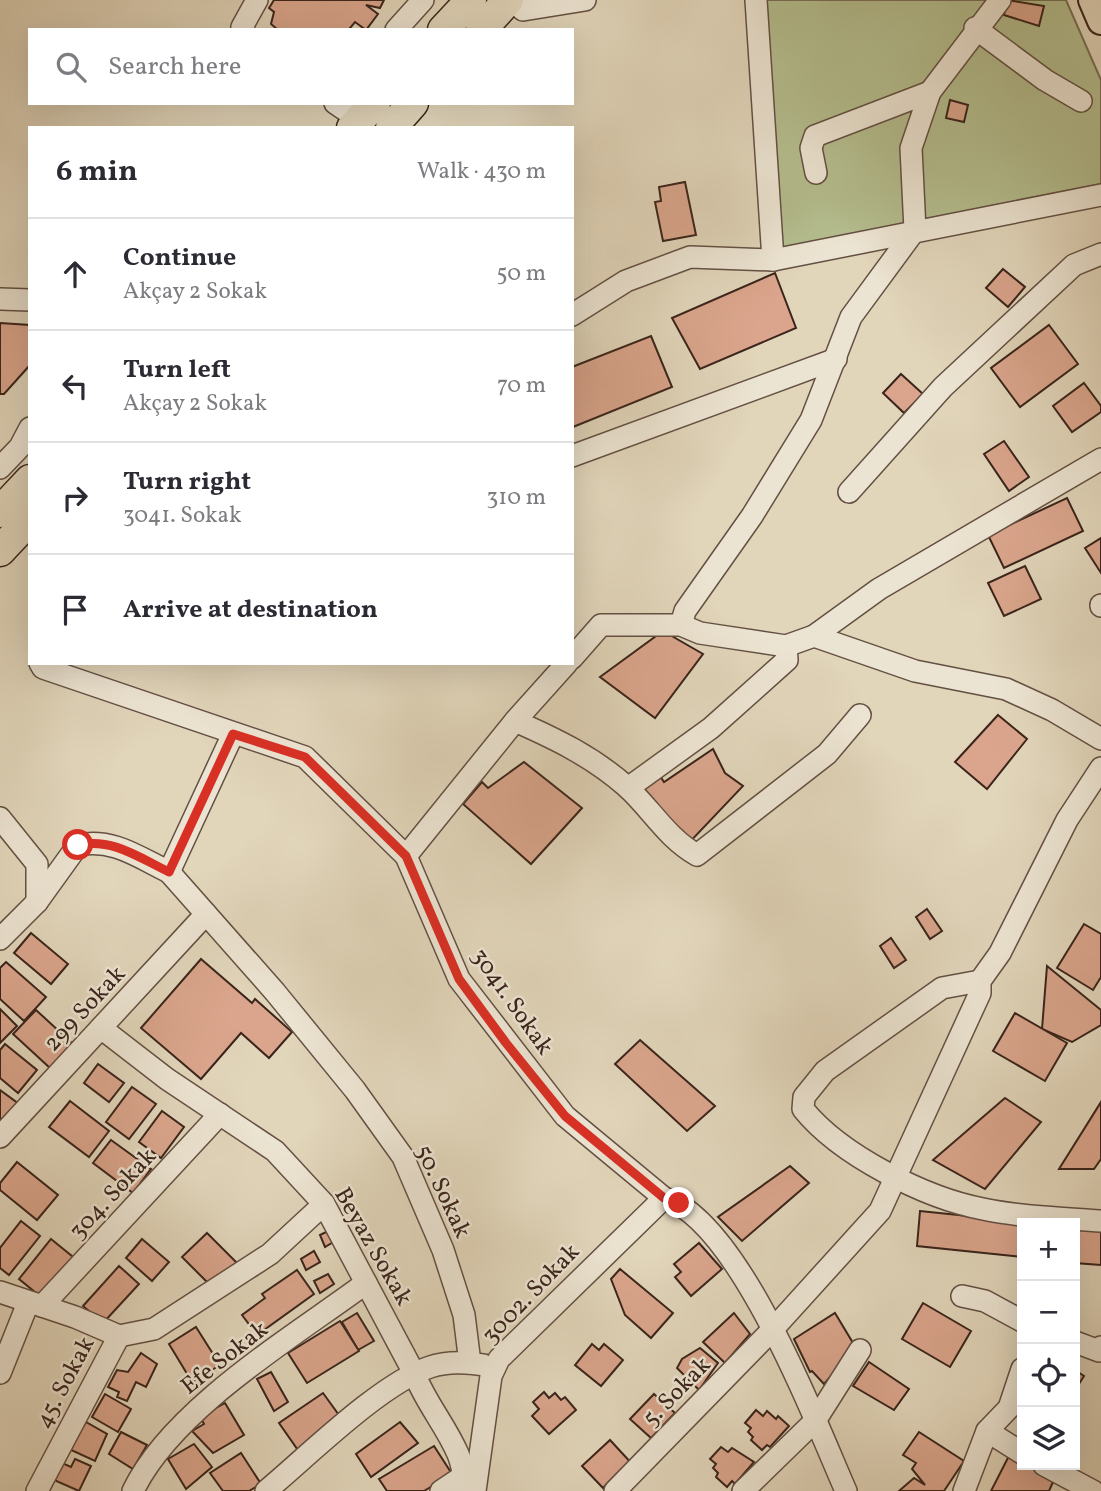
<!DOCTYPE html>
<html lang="en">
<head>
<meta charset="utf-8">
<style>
	body { margin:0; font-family:Vollkorn,serif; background:#f7f7f7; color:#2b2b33 }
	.controls { position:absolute; right:21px; bottom:21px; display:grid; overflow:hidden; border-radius:0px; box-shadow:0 7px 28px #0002 }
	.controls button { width:63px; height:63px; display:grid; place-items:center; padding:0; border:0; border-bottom:2px solid #e1e1e2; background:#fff; color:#2b2b33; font:35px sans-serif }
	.stop { position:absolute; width:21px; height:21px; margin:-16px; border:5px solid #d93025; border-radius:50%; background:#fff }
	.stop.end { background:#d93025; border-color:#fff; box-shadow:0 2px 7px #0008 }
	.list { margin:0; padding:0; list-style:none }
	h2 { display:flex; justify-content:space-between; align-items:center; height:91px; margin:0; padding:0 28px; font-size:30px }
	h2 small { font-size:23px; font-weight:400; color:#7c7c81 }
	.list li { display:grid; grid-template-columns:46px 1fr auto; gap:21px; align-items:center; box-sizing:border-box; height:112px; padding:0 28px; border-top:2px solid #e1e1e2 }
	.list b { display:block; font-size:26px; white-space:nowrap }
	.list p { margin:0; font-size:23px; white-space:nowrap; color:#7c7c81 }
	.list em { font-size:23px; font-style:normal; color:#7c7c81 }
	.icon { flex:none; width:38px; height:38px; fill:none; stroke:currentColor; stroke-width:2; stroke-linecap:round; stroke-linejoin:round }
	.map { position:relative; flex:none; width:1101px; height:1491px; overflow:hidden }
	.search { position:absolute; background:#fff; box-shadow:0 7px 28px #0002; left:28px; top:28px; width:546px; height:77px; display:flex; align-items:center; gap:18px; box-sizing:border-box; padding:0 24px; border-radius:0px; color:#7c7c81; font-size:26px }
	.panel { position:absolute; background:#fff; box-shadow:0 7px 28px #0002; left:28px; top:126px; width:546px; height:539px; border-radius:0px }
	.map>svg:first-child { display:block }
	.green { fill:#b4bd8e; stroke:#777054; stroke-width:2 }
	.building { fill:#daa58c; stroke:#3a241b; stroke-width:2 }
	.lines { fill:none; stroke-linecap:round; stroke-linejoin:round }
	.minor-casing { stroke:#645043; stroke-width:24 }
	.major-casing { stroke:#3a241b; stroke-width:30 }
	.highway-casing { stroke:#3a241b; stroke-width:33 }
	.minor { stroke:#ece4d2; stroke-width:21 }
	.major { stroke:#e1d5ba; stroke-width:26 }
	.highway { stroke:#e1d5ba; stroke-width:30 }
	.route { stroke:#d93025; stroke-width:9 }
	.labels { text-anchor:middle; stroke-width:5; stroke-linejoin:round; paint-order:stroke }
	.street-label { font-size:24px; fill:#3a241b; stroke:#ece4d2 }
</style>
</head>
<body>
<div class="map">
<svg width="1101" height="1491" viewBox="0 0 1101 1491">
	<rect width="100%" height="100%" fill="#e1d5ba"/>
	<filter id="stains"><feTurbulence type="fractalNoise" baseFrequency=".00286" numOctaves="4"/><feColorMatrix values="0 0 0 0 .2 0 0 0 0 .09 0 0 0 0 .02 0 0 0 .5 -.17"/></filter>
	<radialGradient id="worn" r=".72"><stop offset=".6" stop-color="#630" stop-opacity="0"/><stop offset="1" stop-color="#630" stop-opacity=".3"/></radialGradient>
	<!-- green -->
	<polygon class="green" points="761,0 1066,0 1101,80 1101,184 780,248"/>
	<!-- building -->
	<g class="building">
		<polygon points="274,0 384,0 380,8 366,5 378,14 366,30 355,22 350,28 353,30 278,30 271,24 274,12 269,8"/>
		<polygon points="1007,0 1044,6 1039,26 1004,15"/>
		<polygon points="950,100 968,105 964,122 946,118"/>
		<polygon points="685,182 696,235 663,241 655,202 661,201 659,187"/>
		<polygon points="1003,269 1025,287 1008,307 986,288"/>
		<polygon points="775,273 796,328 700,369 672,318"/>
		<polygon points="0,323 30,325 30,365 4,394 0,394"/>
		<polygon points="1049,325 1078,364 1020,407 991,368"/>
		<polygon points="651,336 672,387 573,427 572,367"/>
		<polygon points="901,374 923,394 904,413 883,393"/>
		<polygon points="1084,383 1101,406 1101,412 1072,432 1053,406"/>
		<polygon points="1004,441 1029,477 1009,491 984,454"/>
		<polygon points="1067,498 1083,531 1004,568 988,535"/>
		<polygon points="1101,538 1101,573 1085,548"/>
		<polygon points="1025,566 1041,599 1004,616 988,583"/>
		<polygon points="663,631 703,654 655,718 600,677"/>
		<polygon points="998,715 1027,739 987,789 955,762"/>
		<polygon points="713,749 725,773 743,786 686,846 644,788 660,776 664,782"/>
		<polygon points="524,762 582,808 531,864 463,804 482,782 488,788"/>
		<polygon points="927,909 942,931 930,939 916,917"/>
		<polygon points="1084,924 1101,934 1101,977 1093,990 1057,968"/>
		<polygon points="31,933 68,964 51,984 14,953"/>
		<polygon points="891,938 906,960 894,968 880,946"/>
		<polygon points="201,959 252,1003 255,999 292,1032 269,1058 241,1033 201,1079 141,1028"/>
		<polygon points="6,962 46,997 24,1021 0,999 0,968"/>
		<polygon points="1047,966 1101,1010 1101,1025 1072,1042 1042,1029"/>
		<polygon points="0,1009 17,1026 0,1043"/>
		<polygon points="36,1010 73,1044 50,1068 13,1034"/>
		<polygon points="1015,1013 1067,1043 1045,1081 993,1051"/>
		<polygon points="640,1040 715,1106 687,1131 615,1064"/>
		<polygon points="5,1044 37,1070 18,1093 0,1078 0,1050"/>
		<polygon points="98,1064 124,1083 109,1102 84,1083"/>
		<polygon points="132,1087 156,1104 129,1139 106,1122"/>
		<polygon points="0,1090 19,1104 0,1124"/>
		<polygon points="1005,1098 1041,1122 985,1189 933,1160"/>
		<polygon points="70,1101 109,1131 89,1157 49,1127"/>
		<polygon points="1101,1102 1101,1159 1094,1169 1059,1169"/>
		<polygon points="162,1111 184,1127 161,1158 139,1142"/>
		<polygon points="111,1140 151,1169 133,1193 93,1163"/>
		<polygon points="17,1162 58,1195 37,1220 0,1190 0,1183"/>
		<polygon points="790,1166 809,1183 742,1241 718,1217"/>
		<polygon points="920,1211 1036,1223 1022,1223 1022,1257 917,1246"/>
		<polygon points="21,1221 40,1236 9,1275 0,1268 0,1248"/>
		<polygon points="1075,1227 1101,1230 1101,1265 1075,1263"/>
		<polygon points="334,1228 340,1238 325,1247 320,1235"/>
		<polygon points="207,1233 241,1267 216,1291 182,1257"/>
		<polygon points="51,1239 78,1261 46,1301 19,1279"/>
		<polygon points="142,1239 169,1262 152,1281 126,1258"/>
		<polygon points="699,1243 722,1269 691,1296 675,1277 681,1272 674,1264"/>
		<polygon points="314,1251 320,1262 306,1270 301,1259"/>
		<polygon points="119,1266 139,1284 103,1323 83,1306"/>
		<polygon points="620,1269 673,1313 651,1338 625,1315 611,1279"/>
		<polygon points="297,1270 314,1294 257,1335 242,1315 265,1298 262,1294"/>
		<polygon points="328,1274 334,1284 320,1293 314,1281"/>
		<polygon points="923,1303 971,1331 950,1367 902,1339"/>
		<polygon points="357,1313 374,1341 358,1350 342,1322"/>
		<polygon points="734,1313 750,1334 725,1363 703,1342"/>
		<polygon points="835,1313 856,1348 824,1384 812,1371 810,1372 794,1339"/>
		<polygon points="340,1321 359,1351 307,1383 288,1353"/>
		<polygon points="196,1327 220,1365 192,1382 169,1344"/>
		<polygon points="592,1344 599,1350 604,1344 623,1360 601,1386 575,1365"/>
		<polygon points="700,1348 718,1363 699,1390 677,1368 682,1359"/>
		<polygon points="141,1353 157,1364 146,1387 136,1382 127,1401 117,1397 119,1392 108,1387 117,1370 128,1372"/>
		<polygon points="869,1362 909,1389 894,1410 853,1386"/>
		<polygon points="1075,1370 1084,1376 1075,1390"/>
		<polygon points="271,1372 288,1402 274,1411 257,1379"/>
		<polygon points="544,1392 549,1398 555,1393 561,1400 565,1397 576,1410 549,1434 532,1416 539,1409 533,1402"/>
		<polygon points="323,1393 344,1422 300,1453 279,1423"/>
		<polygon points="105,1394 131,1409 118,1432 92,1417"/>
		<polygon points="654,1394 675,1413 651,1438 630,1419"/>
		<polygon points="225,1403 244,1435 213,1453 192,1431 204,1424 200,1417"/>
		<polygon points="756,1410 763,1416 767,1411 776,1419 778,1416 789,1426 770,1447 767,1445 762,1450 751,1440 753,1437 748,1432 751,1428 745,1423"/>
		<polygon points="86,1422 107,1434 95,1461 69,1449"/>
		<polygon points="400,1422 418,1443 371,1477 356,1454"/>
		<polygon points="121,1432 147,1445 133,1469 109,1454"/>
		<polygon points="919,1432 964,1461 944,1491 899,1491 914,1478 925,1485 912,1469 916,1463 903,1455"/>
		<polygon points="610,1440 634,1466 614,1485 610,1481 603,1488 582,1466"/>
		<polygon points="194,1444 212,1467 186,1489 168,1459"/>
		<polygon points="434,1446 452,1474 424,1491 387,1491 379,1479"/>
		<polygon points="721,1447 728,1452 732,1448 754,1462 735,1484 732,1481 727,1487 716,1477 718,1473 713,1468 716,1464 710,1459"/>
		<polygon points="1013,1448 1022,1453 1022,1465 1034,1465 1057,1473 1049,1491 991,1491"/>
		<polygon points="241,1453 261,1484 249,1491 223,1491 210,1473"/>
		<polygon points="75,1459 91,1466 79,1491 54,1480 62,1463 71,1467"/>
	</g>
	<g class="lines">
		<!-- minor casing -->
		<g class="minor-casing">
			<g id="minor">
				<polyline points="512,0 523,10 585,0"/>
				<polyline points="756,0 773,260"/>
				<polyline points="975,28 1045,80 1081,101"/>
				<polyline points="244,30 242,27 257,0"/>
				<polyline points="396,30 423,0"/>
				<polyline points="335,103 360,120"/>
				<polyline points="816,173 811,148 815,136 930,92"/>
				<polyline points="0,299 30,300"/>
				<polyline points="572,315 626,281 690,257 773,260 1101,195"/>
				<polyline points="572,456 836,359"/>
				<polyline points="0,468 20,447 30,428"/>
				<polyline points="849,492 943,387 1074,265 1101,254"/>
				<polyline points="1101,605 1101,606"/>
				<polyline points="681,625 685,611 752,516 811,420 851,317 915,230 911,148 930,92 1000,0"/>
				<polyline points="814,636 915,671 1006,689 1052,710 1101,739"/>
				<polyline points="572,658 601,625 681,625 700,633 786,646"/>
				<path d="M40,663L43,668L305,757L406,856L459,979L565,1116L664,1198C739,1220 815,1421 846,1491"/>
				<path d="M515,721C556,739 593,757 627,787C652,810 667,838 697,855L827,754L860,715"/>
				<polyline points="628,788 711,728 787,660 786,646 814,636 879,589 1101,459"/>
				<polyline points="0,818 37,864 37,902"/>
				<polyline points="406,856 515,721 567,663"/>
				<polyline points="169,872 275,992 355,1090 403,1157 443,1250 464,1315 470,1363"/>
				<path d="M0,939L37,902L78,845C113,838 138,857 169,872L233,734"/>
				<path d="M980,981L942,988L825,1071L804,1097L803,1109C840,1155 925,1198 983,1209C1021,1217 1062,1218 1101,1221"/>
				<path d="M101,1028L167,1079L275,1151L324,1204L415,1375C426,1403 446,1426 458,1454C463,1466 463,1478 469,1491"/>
				<polyline points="0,1137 206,914"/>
				<polyline points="0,1292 75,1317 119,1336 154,1329 270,1254 324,1204"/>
				<polyline points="962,1296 985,1301 1022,1321"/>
				<polyline points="42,1306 220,1114"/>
				<polyline points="1075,1342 1099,1351 1101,1347"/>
				<polyline points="0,1373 28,1303"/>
				<polyline points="987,1431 1022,1453"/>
				<polyline points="1044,1465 1093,1491"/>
				<polyline points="37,1491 119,1336"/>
				<path d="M133,1491C172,1409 293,1337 366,1283"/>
				<path d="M266,1491C309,1455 380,1384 430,1367C447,1361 466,1362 484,1365"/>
				<polyline points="441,1491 462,1477"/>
				<polyline points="475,1491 491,1376 499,1359 664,1198"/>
				<polyline points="615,1491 774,1328 880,1211 980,993 980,981 1000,953 1067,820 1101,768"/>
				<polyline points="743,1491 815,1421 860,1350"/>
				<polyline points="964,1491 987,1431 1009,1408 1022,1369"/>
			</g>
		</g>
		<!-- major casing -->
		<g class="major-casing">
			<polyline id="major" points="1092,0 1101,21"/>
		</g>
		<!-- highway casing -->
		<g class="highway-casing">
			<g id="highway">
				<polyline points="443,30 471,0"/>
				<polyline points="481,30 508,0"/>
				<polyline points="352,128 375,103"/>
				<polyline points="391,128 413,103"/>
				<polyline points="0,512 30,480"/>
				<polyline points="0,551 30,519"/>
			</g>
		</g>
		<!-- minor -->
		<use href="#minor" class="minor"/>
		<!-- major -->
		<use href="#major" class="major"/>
		<!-- highway -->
		<use href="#highway" class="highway"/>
	</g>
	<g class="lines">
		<!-- route -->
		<path class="route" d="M78,845C113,838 138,857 169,872L233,734L305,757L406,856L459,979L506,1043L565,1116L664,1198L679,1203"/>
	</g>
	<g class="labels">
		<!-- street labels -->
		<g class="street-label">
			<text transform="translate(513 1001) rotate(55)" y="8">3041. Sokak</text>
			<text transform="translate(84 1008) rotate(-47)" y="8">299 Sokak</text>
			<text transform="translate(444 1191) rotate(65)" y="8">50. Sokak</text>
			<text transform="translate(112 1193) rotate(-47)" y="8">304. Sokak</text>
			<text transform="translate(374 1246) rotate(60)" y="8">Beyaz Sokak</text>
			<text transform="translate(530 1293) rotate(-46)" y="8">3002. Sokak</text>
			<text transform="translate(224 1357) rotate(-38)" y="8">Efe Sokak</text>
			<text transform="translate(64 1382) rotate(-62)" y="8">45. Sokak</text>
			<text transform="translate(676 1391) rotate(-46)" y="8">5. Sokak</text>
		</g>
	</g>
	<rect width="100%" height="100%" filter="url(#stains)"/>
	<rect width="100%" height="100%" fill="url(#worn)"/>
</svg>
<div class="controls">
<button>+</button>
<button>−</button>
<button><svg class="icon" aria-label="locate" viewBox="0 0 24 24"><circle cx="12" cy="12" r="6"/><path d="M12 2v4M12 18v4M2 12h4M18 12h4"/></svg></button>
<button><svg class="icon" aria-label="layers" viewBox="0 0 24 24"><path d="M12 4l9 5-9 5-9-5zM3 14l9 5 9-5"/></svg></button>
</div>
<div class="stop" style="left:78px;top:845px"></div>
<div class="stop end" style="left:679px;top:1203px"></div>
<div class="search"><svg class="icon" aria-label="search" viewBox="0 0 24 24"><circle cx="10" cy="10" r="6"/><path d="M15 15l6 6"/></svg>Search here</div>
<section class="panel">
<h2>6 min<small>Walk · 430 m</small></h2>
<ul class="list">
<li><svg class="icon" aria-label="ahead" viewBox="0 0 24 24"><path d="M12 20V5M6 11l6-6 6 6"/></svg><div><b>Continue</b><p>Akçay 2 Sokak</p></div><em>50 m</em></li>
<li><svg class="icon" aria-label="left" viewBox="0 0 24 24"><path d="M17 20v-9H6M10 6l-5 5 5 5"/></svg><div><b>Turn left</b><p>Akçay 2 Sokak</p></div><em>70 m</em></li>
<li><svg class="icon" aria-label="right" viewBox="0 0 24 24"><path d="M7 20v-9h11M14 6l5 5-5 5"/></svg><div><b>Turn right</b><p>3041. Sokak</p></div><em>310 m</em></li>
<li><svg class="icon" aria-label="arrive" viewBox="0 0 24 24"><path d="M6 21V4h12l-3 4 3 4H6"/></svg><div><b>Arrive at destination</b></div></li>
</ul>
</section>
</div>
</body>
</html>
